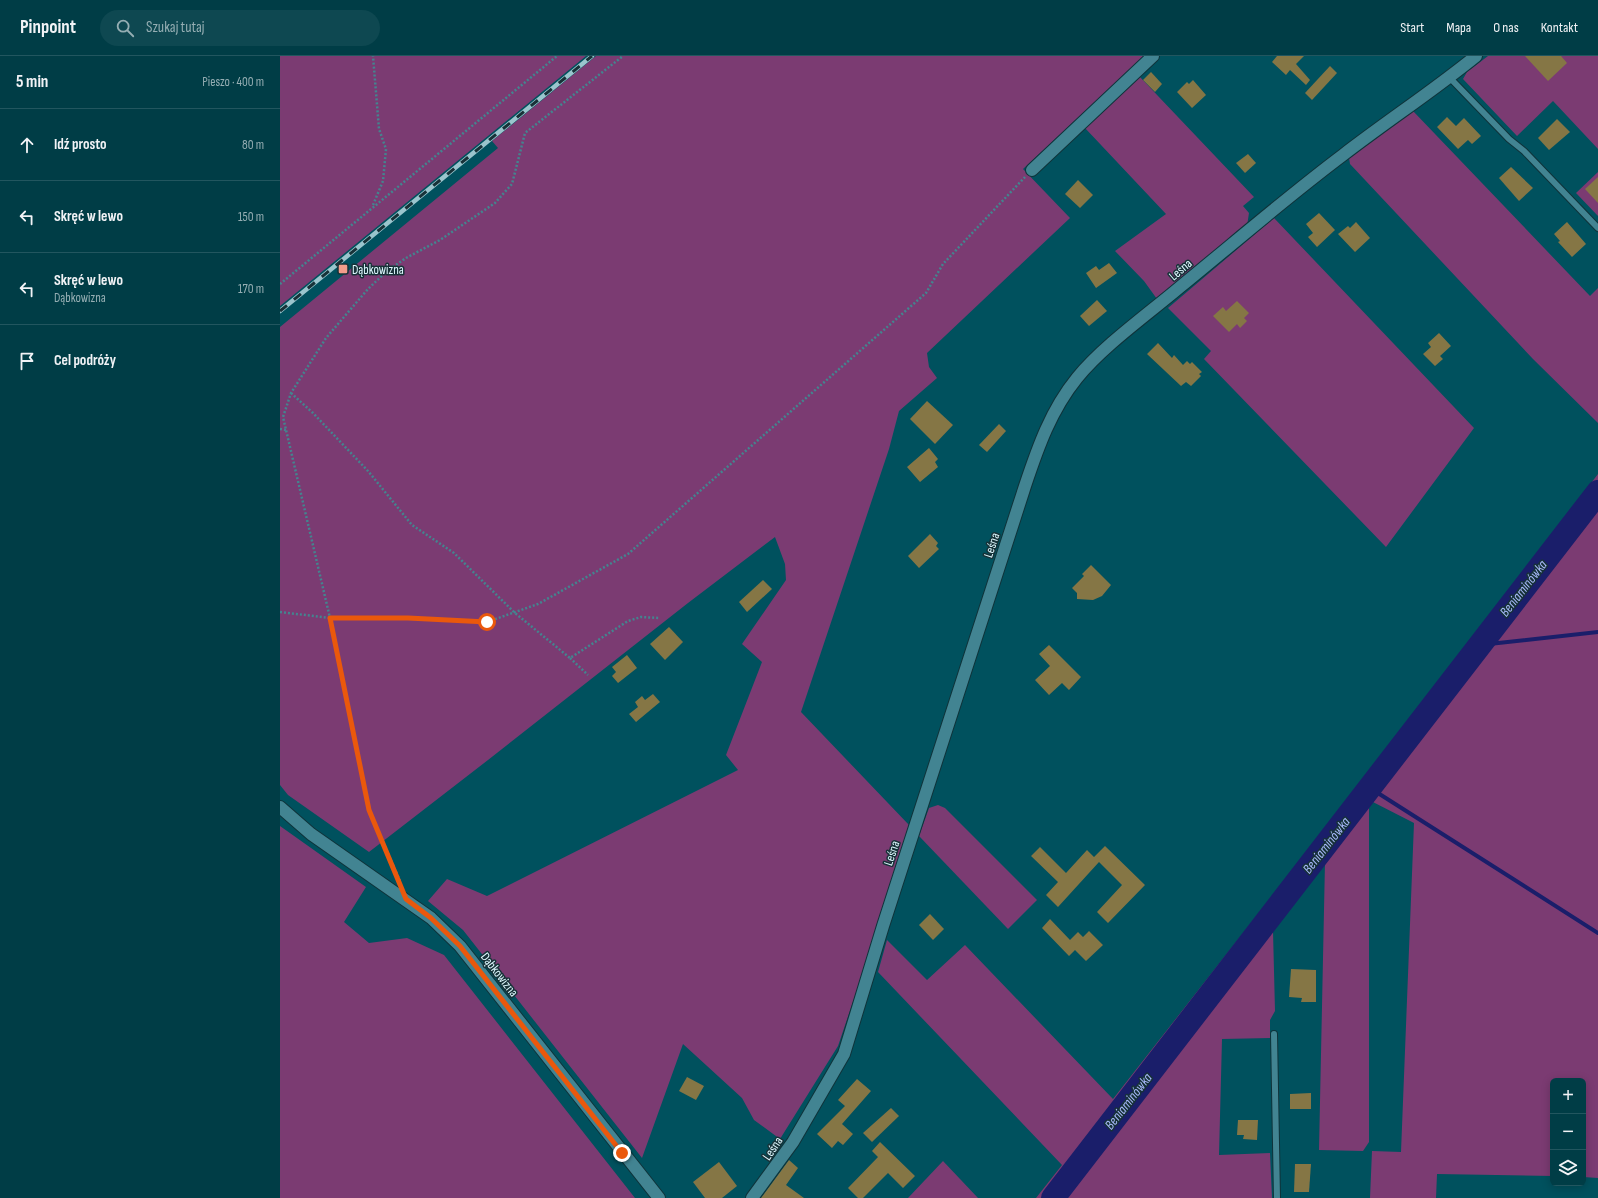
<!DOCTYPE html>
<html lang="pl">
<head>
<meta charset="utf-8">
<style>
	body { margin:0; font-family:"Sofia Sans Condensed",sans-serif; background:#0e4851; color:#f1f3f6 }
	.controls { position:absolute; right:12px; bottom:12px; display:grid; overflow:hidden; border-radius:6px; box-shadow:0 2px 10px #0003 }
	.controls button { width:36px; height:36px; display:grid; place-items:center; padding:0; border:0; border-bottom:1px solid #22565f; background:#003d46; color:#f1f3f6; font:20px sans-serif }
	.stop { position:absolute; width:12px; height:12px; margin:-9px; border:3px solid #ea580c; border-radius:50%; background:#fff }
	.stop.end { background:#ea580c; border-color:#fff; box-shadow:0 1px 4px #0008 }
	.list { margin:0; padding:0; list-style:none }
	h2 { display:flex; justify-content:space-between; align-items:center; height:52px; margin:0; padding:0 16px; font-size:17px }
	h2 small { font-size:13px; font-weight:400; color:#95aeb3 }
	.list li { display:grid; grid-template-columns:26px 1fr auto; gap:12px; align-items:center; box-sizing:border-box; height:72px; padding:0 16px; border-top:1px solid #22565f }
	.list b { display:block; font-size:15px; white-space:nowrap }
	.list p { margin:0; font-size:13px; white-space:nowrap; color:#95aeb3 }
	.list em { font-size:13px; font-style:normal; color:#95aeb3 }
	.icon { flex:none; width:22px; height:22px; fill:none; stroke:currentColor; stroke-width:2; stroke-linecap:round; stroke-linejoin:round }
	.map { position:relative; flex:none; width:1318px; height:1142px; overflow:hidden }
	header { display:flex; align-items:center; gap:24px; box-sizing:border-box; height:56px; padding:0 20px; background:#003d46; border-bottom:1px solid #22565f }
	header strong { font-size:19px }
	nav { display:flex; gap:22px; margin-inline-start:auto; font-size:14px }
	.search { width:280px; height:36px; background:#0e4851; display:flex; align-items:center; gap:10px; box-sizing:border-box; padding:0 14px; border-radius:22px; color:#95aeb3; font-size:15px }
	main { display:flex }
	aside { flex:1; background:#003d46 }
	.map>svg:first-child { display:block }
	.green { fill:#7b3b72 }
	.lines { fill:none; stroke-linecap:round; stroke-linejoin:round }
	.stream { stroke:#1a1e6a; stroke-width:4 }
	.river { stroke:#1a1e6a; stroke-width:24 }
	.building { fill:#857645 }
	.service-casing { stroke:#0f333a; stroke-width:8 }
	.minor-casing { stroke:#0f333a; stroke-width:14 }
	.path { stroke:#44848f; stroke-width:2.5; stroke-dasharray:2 2; stroke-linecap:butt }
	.service { stroke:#428492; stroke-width:6 }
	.minor { stroke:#428492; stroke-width:12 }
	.rail-casing { stroke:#9ac5cd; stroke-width:4.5 }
	.rail { stroke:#173238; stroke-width:3; stroke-dasharray:9; stroke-linecap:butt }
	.route { stroke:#ea580c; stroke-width:5 }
	.poi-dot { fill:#f49d8b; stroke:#173238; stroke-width:1.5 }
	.labels { text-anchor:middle; stroke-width:3; stroke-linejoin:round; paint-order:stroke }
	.poi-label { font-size:13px; fill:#dff9ff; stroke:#173238; text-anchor:start }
	.street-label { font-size:13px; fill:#dff9ff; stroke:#173238 }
	.water-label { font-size:14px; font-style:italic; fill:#a9bafc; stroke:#173238 }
</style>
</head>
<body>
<header>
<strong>Pinpoint</strong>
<div class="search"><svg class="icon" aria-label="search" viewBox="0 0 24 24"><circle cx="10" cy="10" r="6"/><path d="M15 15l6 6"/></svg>Szukaj tutaj</div>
<nav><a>Start</a><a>Mapa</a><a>O nas</a><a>Kontakt</a></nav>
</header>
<main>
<aside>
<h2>5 min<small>Pieszo · 400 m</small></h2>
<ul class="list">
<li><svg class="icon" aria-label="ahead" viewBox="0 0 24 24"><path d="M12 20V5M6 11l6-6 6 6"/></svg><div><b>Idź prosto</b></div><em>80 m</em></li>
<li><svg class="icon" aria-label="left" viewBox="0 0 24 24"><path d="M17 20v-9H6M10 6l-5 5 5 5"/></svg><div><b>Skręć w lewo</b></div><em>150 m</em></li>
<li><svg class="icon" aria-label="left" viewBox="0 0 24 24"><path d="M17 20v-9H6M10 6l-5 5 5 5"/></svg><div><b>Skręć w lewo</b><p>Dąbkowizna</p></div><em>170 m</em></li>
<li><svg class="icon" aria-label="arrive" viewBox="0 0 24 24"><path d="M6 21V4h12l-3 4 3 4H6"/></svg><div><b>Cel podróży</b></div></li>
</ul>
</aside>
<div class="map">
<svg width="1318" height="1142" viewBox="0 0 1318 1142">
	<rect width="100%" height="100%" fill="#00515e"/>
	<!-- green -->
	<g class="green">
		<polygon points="0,0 306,0 0,250"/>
		<polygon points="316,0 864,0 743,113 790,162 647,297 649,311 657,322 619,355 609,393 521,656 629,769 601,863 558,990 500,1083 474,1064 462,1042 403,988 362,1102 183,874 148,845 167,823 207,840 458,714 446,699 482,606 462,588 506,524 505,508 495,481 408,547 208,704 89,796 8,739 0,729 0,271 218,92 212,85"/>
		<polygon points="1208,0 1318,0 1318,93 1273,45 1237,80 1183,23 1187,16"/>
		<polygon points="859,20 974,141 963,150 969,157 967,170 877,243 864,225 835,195 886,158 805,72"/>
		<polygon points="1133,55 1310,240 1318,232 1318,367 1253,303 1070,108 1069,102"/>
		<polygon points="1318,116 1318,160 1296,137"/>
		<polygon points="994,162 1194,372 1106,491 924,303 931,295 888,252"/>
		<polygon points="1318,418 1318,1122 1303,1121 1303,1025 1273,1025 1273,1120 1157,1118 1156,1142 1090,1142 1092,1095 1121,1096 1134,767 1089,744 1089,1086 1083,1095 1039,1094 1045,806 993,875 995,955 990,964 990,982 942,983 939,1099 990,1097 992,1142 756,1142 782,1109 598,916 607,884 647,924 685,889 833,1043 1075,734"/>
		<polygon points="658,749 665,752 757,844 728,873 639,780 649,752"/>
		<polygon points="0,770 86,831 64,866 89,887 127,882 164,899 355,1142 0,1142"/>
		<polygon points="663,1105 698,1142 628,1142"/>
	</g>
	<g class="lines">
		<!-- stream -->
		<g class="stream">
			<polyline points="1200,589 1318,576"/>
			<polyline points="1090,732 1318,877"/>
		</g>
		<!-- river -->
		<polyline class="river" points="773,1142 1318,436"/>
	</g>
	<!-- building -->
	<g class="building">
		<polygon points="997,0 1024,0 1016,8 1030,24 1026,29 1010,14 1006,19 992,6"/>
		<polygon points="1245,0 1281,0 1287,7 1268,25"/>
		<polygon points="1050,10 1057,17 1032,44 1025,37"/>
		<polygon points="871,16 882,28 875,36 863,24"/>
		<polygon points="913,24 926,39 912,52 897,36 907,26 909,28"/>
		<polygon points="1167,61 1176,70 1184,62 1201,80 1192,88 1188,84 1178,93 1157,71"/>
		<polygon points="1277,63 1290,76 1269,94 1258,82"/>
		<polygon points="968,98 976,107 965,117 956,107"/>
		<polygon points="1231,111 1253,132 1239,145 1219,122"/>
		<polygon points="1318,121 1318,147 1305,133"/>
		<polygon points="798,124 813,139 800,152 785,138"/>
		<polygon points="1039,157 1055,174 1037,191 1028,181 1033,177 1026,168"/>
		<polygon points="1076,166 1090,182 1075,196 1058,178 1068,170 1070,172"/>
		<polygon points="1287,166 1306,188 1292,201 1278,186 1280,185 1274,178"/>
		<polygon points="829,207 837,217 816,232 806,217 816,210 819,214"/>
		<polygon points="817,244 827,255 809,270 800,260"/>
		<polygon points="957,245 969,257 964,262 967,265 960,272 957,268 949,276 933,260 943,251 946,255"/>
		<polygon points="1159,277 1171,290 1160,300 1163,303 1155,310 1143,298 1151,291 1148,287"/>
		<polygon points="878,287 892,302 894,299 903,309 907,305 910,308 912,306 922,316 919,318 921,320 911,330 906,326 901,330 867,298"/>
		<polygon points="647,345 673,369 655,388 630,363"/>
		<polygon points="719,368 726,375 707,396 699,389"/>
		<polygon points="649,392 658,403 655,406 658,411 640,426 627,411"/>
		<polygon points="650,478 658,487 656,490 659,493 639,512 628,500"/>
		<polygon points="811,509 831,529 822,540 813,544 797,543 797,537 792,532 804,520 802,518"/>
		<polygon points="483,524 492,533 467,556 459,546"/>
		<polygon points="389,571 403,586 385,604 370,588"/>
		<polygon points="769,589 801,621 789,634 782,627 769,639 755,624 770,610 759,598"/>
		<polygon points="347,599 357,612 338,627 332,620 336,616 332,611"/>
		<polygon points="373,638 380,646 356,666 349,658 358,651 355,646 362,640 365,644"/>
		<polygon points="825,790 865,829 828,867 817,856 842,829 819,806 778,851 766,839 778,826 751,800 760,791 786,817 807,794 814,801"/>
		<polygon points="650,858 664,873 653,884 639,869"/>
		<polygon points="770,863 790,884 798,876 803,881 809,875 823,889 806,905 795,894 789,900 762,872"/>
		<polygon points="1011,913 1036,914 1036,946 1021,946 1022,942 1009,941"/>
		<polygon points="407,1021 424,1030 416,1044 399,1035"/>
		<polygon points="577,1023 591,1035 562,1068 573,1078 563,1089 558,1085 552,1092 537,1078 565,1050 558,1044"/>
		<polygon points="1031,1037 1031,1053 1010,1053 1010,1038"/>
		<polygon points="611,1052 619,1060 592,1086 583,1077"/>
		<polygon points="958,1064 978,1064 977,1084 963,1083 964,1079 957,1079"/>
		<polygon points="600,1086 635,1120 623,1132 608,1117 583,1142 578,1142 568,1132 598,1101 592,1095"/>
		<polygon points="509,1104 518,1112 506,1129 524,1142 481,1142"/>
		<polygon points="439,1106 457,1130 442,1142 425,1142 413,1126"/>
		<polygon points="1015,1108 1031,1108 1029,1136 1014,1136"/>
	</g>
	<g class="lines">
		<!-- service casing -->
		<g class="service-casing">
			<g id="service">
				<polyline points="1170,22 1229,83 1244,95 1318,172"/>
				<polyline points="994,978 997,1142"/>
			</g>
		</g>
		<!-- minor casing -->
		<g class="minor-casing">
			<g id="minor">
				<polyline points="752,114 873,0"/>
				<polyline points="0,751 31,778 151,862 180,890 379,1142"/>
				<path d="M472,1142L513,1086L564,998L603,870L745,430C758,391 771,354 797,322C823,290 868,258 900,231C954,187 1007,141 1063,99C1107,65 1153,35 1196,0"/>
			</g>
		</g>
		<!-- path -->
		<g class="path">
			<polyline points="93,149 103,125 106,93 99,73 93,0"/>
			<polyline points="0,228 277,0"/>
			<polyline points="11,337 33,357 88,415 132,469 174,497 235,557 290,602 348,565 361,561 380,562"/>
			<polyline points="0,373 6,374"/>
			<polyline points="0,556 50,562 128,562 207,566 258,548 348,498 646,237 663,208 745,121"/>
			<polyline points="290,602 308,619"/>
			<polyline points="120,825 89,754 50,562 3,361 11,337 46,282 88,233 107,215 126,202 160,184 215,147 232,128 245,77 343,0"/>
		</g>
		<!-- service -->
		<use href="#service" class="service"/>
		<!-- minor -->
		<use href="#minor" class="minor"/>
		<!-- rail casing -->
		<g class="rail-casing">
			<polyline id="rail" points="0,255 312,0"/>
		</g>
		<!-- rail -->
		<use href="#rail" class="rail"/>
	</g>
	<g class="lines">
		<!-- route -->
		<polyline class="route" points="207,566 128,562 50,562 89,754 126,843 151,862 180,890 342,1097"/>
	</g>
	<!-- markers -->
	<rect class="poi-dot" x="58" y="208" width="10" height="10" rx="2"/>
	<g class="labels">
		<!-- poi labels -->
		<g class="poi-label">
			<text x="72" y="218">Dąbkowizna</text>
		</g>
		<!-- street labels -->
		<g class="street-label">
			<text transform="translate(900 213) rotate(-40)" y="5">Leśna</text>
			<text transform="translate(711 489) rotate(-72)" y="5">Leśna</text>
			<text transform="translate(611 797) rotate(-72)" y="5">Leśna</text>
			<text transform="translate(220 918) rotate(52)" y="5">Dąbkowizna</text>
			<text transform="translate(492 1092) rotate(-56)" y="5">Leśna</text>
		</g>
		<!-- water labels -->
		<g class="water-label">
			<text transform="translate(1243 532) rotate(-52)" y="5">Beniaminówka</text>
			<text transform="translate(1046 789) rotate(-52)" y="5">Beniaminówka</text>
			<text transform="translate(848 1045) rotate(-52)" y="5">Beniaminówka</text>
		</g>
	</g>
</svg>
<div class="controls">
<button>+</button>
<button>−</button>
<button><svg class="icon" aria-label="layers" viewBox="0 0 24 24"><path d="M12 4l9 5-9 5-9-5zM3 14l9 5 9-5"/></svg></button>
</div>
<div class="stop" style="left:207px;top:566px"></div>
<div class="stop end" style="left:342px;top:1097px"></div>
</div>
</main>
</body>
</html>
